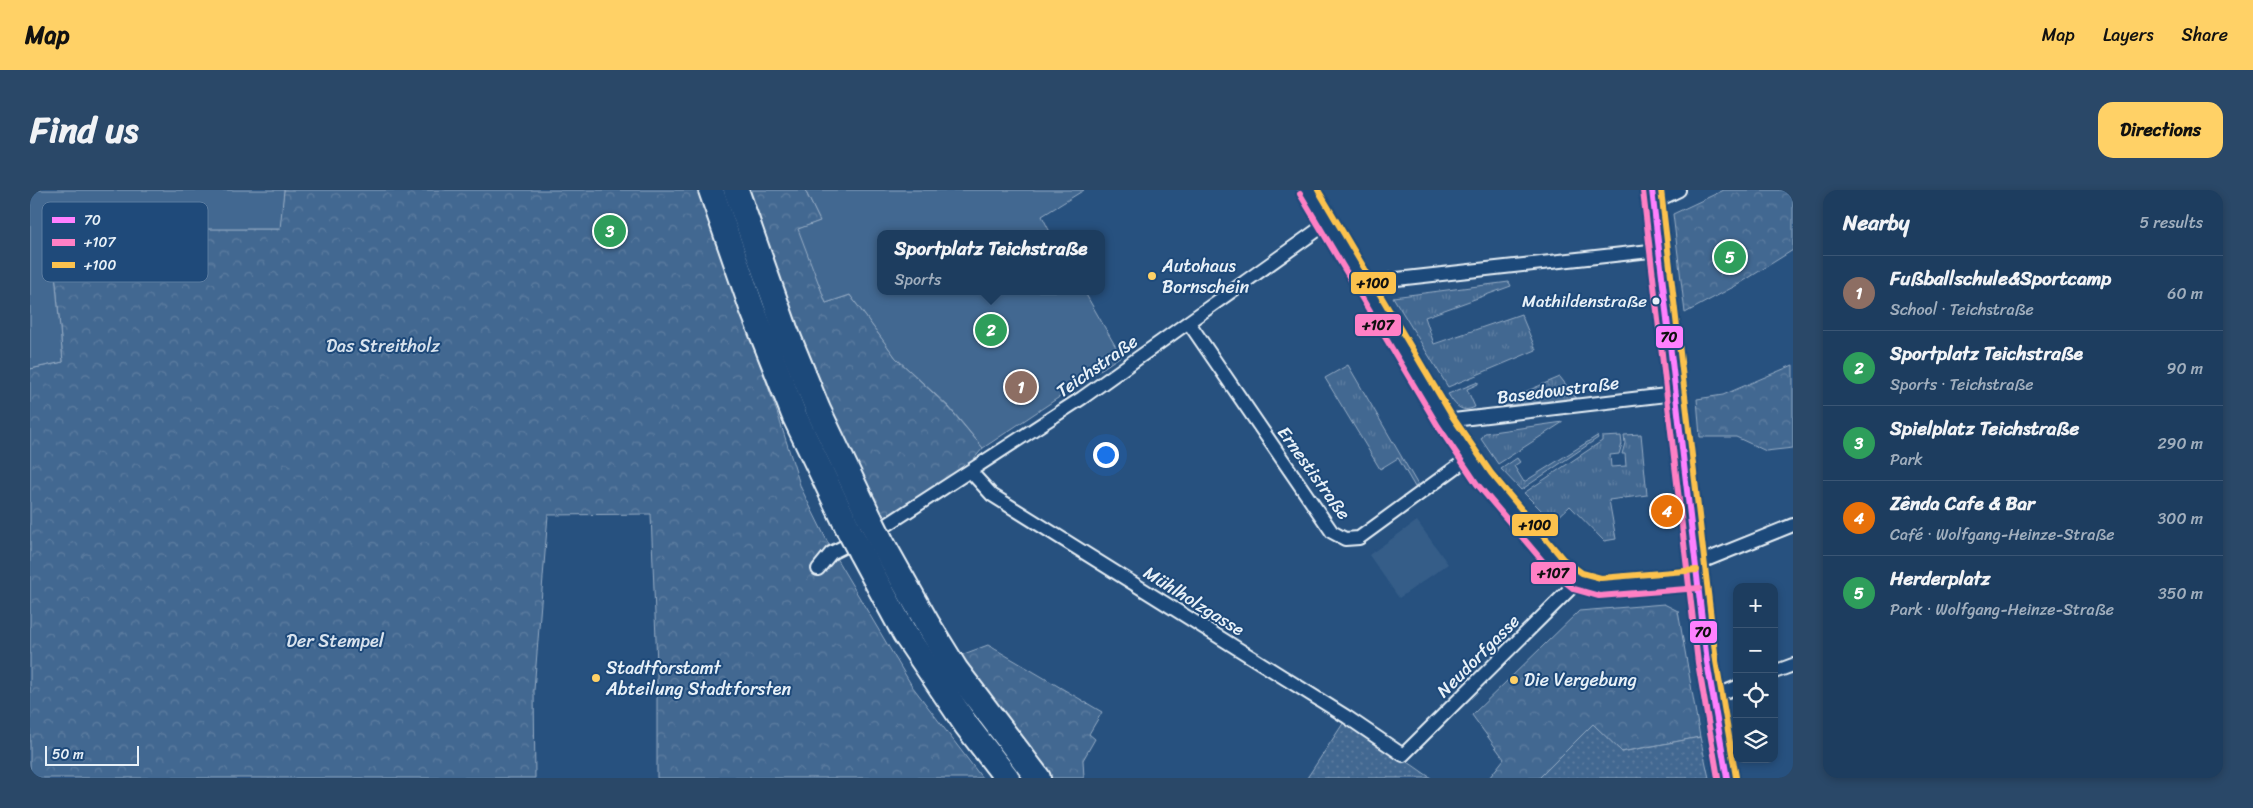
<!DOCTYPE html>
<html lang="en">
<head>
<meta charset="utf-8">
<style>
	body { margin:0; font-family:Sriracha,sans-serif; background:#2a4868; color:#f1f3f6 }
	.controls { position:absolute; right:15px; bottom:15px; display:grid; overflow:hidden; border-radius:10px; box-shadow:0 2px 8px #0003 }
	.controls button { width:45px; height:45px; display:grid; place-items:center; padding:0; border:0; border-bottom:1px solid #3b5674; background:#1d3d5f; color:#f1f3f6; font:25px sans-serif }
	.scale { position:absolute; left:15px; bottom:12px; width:94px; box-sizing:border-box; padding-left:5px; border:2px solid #e8f1f8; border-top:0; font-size:14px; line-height:18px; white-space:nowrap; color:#e8f1f8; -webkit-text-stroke:4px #1f4a7a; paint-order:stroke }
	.you { position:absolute; left:1075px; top:264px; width:18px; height:18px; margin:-12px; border:4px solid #fff; border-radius:50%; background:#1a73e8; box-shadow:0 0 0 8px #1a73e833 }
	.badge { display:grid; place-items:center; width:32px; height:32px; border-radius:50%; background:#ffd166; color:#fff; font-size:16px; font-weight:700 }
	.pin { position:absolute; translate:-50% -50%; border:2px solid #fff; box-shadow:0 1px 5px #0006 }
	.popup { position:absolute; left:847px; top:40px; width:228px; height:65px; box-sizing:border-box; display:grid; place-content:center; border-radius:10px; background:#1d3d5f; filter:drop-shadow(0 1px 4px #0005); font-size:16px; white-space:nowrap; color:#a0aebd }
	.popup b { font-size:19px; color:#f1f3f6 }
	.popup::after { content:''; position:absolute; left:50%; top:100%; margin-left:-10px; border:10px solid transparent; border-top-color:#1d3d5f }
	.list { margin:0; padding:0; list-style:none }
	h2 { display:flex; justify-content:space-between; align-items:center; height:65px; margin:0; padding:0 20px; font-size:21px }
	h2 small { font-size:16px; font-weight:400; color:#a0aebd }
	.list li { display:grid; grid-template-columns:32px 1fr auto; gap:15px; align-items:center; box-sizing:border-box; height:75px; padding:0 20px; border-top:1px solid #3b5674 }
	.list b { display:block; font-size:19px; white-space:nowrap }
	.list p { margin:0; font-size:16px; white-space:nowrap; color:#a0aebd }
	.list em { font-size:16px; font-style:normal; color:#a0aebd }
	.icon { flex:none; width:28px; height:28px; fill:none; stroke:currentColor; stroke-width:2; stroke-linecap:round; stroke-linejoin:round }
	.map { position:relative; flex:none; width:1763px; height:588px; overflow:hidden; border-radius:15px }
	header { display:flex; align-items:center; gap:30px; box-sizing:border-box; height:70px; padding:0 25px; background:#ffd166; color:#111 }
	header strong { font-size:24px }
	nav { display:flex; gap:28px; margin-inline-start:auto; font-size:18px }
	.intro { display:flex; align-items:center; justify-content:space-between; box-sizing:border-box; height:120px; padding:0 30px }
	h1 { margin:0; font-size:35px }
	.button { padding:12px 22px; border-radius:15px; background:#ffd166; color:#111; font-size:18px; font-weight:700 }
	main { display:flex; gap:30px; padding:0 30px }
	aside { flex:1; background:#1d3d5f; border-radius:15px; box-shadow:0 2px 8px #0003 }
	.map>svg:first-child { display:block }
	.built { fill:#355d88 }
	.grass { fill:url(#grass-tufts); stroke:#96acc4 }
	.forest { fill:url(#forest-crowns); stroke:#96acc4 }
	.garden { fill:url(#garden-dots); stroke:#96acc4 }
	.pitch { fill:#436891; stroke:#96acc4 }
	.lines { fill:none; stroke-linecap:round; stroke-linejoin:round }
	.street-casing { stroke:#e8f1f8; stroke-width:16 }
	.secondary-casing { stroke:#e8f1f8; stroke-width:22 }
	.highway-casing { stroke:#e8f1f8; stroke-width:28 }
	.street { stroke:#1f4a7a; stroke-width:12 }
	.secondary { stroke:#1f4a7a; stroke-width:19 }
	.highway { stroke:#1f4a7a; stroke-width:24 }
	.highway-bridge-casing { stroke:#e8f1f8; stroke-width:28; stroke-linecap:butt }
	.highway-bridge { stroke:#1f4a7a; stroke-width:24 }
	.bus-1-casing { stroke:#1f4a7a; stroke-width:10 }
	.bus-2-casing { stroke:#1f4a7a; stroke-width:10 }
	.bus-3-casing { stroke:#1f4a7a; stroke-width:10 }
	.bus-1 { stroke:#ff80ff; stroke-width:6 }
	.bus-2 { stroke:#ff80c5; stroke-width:6 }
	.bus-3 { stroke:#fcc24d; stroke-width:6 }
	.poi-dot { fill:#ffd166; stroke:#1f4a7a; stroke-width:2 }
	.bus-dot { fill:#e8f1f8; stroke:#1f4a7a; stroke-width:2 }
	.labels { text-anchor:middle; stroke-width:4; stroke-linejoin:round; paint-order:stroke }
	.bus-label { font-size:17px; fill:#e8f1f8; stroke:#1f4a7a; text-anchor:end }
	.poi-label { font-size:18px; fill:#e8f1f8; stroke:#1f4a7a; text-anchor:start }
	.park-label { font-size:18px; fill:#d8e3ee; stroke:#1f4a7a }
	.street-label { font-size:18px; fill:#e8f1f8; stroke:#1f4a7a }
	.key { fill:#1f4a7a; stroke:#5b7ca0; stroke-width:1 }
	.key-label { font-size:14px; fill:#e8f1f8 }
	.line-badge { stroke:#1f4a7a; stroke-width:2 }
	.pale-badge-label { font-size:14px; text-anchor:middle; font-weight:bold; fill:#111 }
</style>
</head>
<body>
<header>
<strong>Map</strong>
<nav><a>Map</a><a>Layers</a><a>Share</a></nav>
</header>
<div class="intro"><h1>Find us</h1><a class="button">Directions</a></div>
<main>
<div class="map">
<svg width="1763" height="588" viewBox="0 0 1763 588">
	<defs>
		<pattern id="grass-tufts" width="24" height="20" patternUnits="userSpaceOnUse" patternTransform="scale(1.25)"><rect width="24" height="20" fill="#436891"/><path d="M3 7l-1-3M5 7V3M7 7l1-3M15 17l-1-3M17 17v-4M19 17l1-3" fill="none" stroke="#5e7ea1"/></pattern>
		<pattern id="forest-crowns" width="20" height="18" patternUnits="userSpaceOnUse" patternTransform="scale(1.25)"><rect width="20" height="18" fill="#436891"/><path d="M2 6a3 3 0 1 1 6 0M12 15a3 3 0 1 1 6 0" fill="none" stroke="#5e7ea1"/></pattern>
		<pattern id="garden-dots" width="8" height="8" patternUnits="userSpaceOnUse" patternTransform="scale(1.25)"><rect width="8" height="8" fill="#436891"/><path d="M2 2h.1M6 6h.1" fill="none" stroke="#5e7ea1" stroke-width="1.8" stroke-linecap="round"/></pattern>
	</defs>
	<rect width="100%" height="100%" fill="#27517f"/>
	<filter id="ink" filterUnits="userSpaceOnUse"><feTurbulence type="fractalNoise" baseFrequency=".02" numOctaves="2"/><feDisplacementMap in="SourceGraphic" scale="10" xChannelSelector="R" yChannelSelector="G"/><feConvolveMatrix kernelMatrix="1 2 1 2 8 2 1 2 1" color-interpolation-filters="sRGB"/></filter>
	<g filter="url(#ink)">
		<!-- built -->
		<polygon class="built" points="1387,331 1418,374 1369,408 1339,365"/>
		<!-- grass -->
		<g class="grass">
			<polygon points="1479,92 1481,96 1395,127 1404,154 1491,124 1506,160 1418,197 1363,107"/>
			<polygon points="1318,175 1388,295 1385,297 1368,268 1350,279 1295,188"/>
			<polygon points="1530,187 1546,208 1473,216 1471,212"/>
			<path d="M1448,192V194L1437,199L1445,217C1431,224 1425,215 1418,204Z"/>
			<polygon points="1533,232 1468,274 1451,249 1455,243"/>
			<polygon points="1611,244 1617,305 1579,310 1586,349 1574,351 1540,316 1523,332 1494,303 1572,251 1572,247 1591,246 1592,254 1589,264 1580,265 1581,277 1596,276 1595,264 1592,264 1595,253 1594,245"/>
			<polygon points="1567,246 1568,248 1491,300 1471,279 1487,268 1490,272 1484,276 1494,292"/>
		</g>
		<!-- forest -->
		<g class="forest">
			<polygon points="254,0 668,0 747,222 771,298 803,363 882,496 952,588 627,588 627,475 621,324 518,325 504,500 505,588 0,588 0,179 33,172 21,38 249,39"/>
			<polygon points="718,0 775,0 790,31 769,39 796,113 820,105 866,168 919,218 953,258 937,277 853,330 789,194"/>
			<polygon points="1694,0 1763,0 1763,60 1709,94 1655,123 1643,24"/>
			<polygon points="1763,175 1763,258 1736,261 1706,247 1670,247 1667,209 1693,205"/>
			<polygon points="1634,414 1648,421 1670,547 1591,562 1563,534 1509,588 1459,588 1474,569 1442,525 1549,421"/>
			<polygon points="958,455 1072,522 1059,544 1065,549 1053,570 1054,588 1021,588 931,465"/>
		</g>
		<!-- garden -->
		<g class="garden">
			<polygon points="1316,529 1401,588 1277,588"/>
			<polygon points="1563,534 1592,562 1670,547 1679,588 1509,588"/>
		</g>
		<!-- pitch -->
		<g class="pitch">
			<polygon points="0,0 254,0 250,39 21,39 33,172 0,179"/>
			<polygon points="775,0 1054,0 1012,26 1021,44 851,44 851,101 1054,101 1091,166 953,258 919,217 866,168 820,105 796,113 768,39 790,31"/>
		</g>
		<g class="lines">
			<!-- street casing -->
			<g class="street-casing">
				<g id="street">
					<polyline points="1624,12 1649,0"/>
					<polyline points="1331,93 1629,60"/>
					<polyline points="1159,133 1302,342 1315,349 1329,348 1440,267"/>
					<polyline points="1415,231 1645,204"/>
					<polyline points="941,282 962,305 1317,527 1373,565 1548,391"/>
					<polyline points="852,338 1052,208 1296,34"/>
					<polyline points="1666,374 1763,335"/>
					<polyline points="788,379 801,363 813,357"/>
					<polyline points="1744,482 1763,475"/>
					<polyline points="1683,507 1707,497"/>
				</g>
			</g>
			<!-- secondary casing -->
			<g class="secondary-casing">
				<g id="secondary">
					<polyline points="1278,0 1415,231 1454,288 1527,375 1548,391 1570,397 1668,389"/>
					<polyline points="1622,0 1677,472 1697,588"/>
				</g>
			</g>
			<!-- highway casing -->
			<g class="highway-casing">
				<g id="highway">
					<polyline points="681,0 722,118 765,227 820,342"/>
					<polyline points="706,0 755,139 788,220 841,331"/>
					<polyline points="851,351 897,433 926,480 1008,588"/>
					<polyline points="830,361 875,444 937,536 977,588"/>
				</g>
			</g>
			<!-- street -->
			<use href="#street" class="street"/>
			<!-- secondary -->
			<use href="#secondary" class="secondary"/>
			<!-- highway -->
			<use href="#highway" class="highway"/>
			<!-- highway-bridge casing -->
			<g class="highway-bridge-casing">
				<g id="highway-bridge">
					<polyline points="841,331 851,351"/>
					<polyline points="820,342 830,361"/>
				</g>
			</g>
			<!-- highway-bridge -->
			<use href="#highway-bridge" class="highway-bridge"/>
			<!-- bus-1 casing -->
			<g class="bus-1-casing">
				<polyline id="bus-1" points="1622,0 1677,472 1697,588"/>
			</g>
			<!-- bus-2 casing -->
			<g class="bus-2-casing">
				<g id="bus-2">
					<polyline points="1613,1 1668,473 1688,588"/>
					<polyline points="1270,4 1408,236 1447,294 1521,381 1544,399 1569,406 1669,398"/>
				</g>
			</g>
			<!-- bus-3 casing -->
			<g class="bus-3-casing">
				<g id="bus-3">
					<polyline points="1288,0 1422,226 1461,283 1533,369 1552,383 1571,388 1667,380"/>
					<polyline points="1631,0 1686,471 1706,587"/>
				</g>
			</g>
			<!-- bus-1 -->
			<use href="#bus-1" class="bus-1"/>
			<!-- bus-2 -->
			<use href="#bus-2" class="bus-2"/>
			<!-- bus-3 -->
			<use href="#bus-3" class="bus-3"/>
		</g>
	</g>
	<!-- markers -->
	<g class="poi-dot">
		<circle cx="1122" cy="86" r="5"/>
		<circle cx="566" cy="488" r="5"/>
		<circle cx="1484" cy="490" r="5"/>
	</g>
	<circle class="bus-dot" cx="1626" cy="111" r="4.5"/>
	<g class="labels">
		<!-- bus labels -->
		<g class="bus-label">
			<text x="1617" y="117">Mathildenstraße</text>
		</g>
		<!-- poi labels -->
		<g class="poi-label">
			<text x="1132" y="82">Autohaus<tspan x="1132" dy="21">Bornschein</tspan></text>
			<text x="576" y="484">Stadtforstamt<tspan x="576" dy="21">Abteilung Stadtforsten</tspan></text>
			<text x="1494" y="496">Die Vergebung</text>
		</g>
		<!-- park labels -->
		<g class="park-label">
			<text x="353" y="162">Das Streitholz</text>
			<text x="305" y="457">Der Stempel</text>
		</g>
		<!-- street labels -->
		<g class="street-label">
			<text transform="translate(1067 176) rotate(-35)" y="6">Teichstraße</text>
			<text transform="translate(1528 200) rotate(-7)" y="6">Basedowstraße</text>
			<text transform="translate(1284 283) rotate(54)" y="6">Ernestistraße</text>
			<text transform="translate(1164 411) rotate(32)" y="6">Mühlholzgasse</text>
			<text transform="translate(1448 466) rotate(-45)" y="6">Neudorfgasse</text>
		</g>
	</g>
	<!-- legend -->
	<rect x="12" y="12" width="166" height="80" rx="8" class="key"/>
	<rect x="22" y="27" width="23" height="6" fill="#ff80ff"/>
	<rect x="22" y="49" width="23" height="7" fill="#ff80c5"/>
	<rect x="22" y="72" width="23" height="6" fill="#fcc24d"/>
	<g class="key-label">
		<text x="54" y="35">70</text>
		<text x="54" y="57">+107</text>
		<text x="54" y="80">+100</text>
	</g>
	<g class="line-badge">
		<rect x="1320" y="81" width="47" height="24" rx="5" fill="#fcc24d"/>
		<rect x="1324" y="123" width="48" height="24" rx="5" fill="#ff80c5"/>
		<rect x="1625" y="135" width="29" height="24" rx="5" fill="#ff80ff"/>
		<rect x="1481" y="323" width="48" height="24" rx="5" fill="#fcc24d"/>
		<rect x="1500" y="371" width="47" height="24" rx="5" fill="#ff80c5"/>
		<rect x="1659" y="430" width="29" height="24" rx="5" fill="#ff80ff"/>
	</g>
	<g class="pale-badge-label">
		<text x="1343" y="98">+100</text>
		<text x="1348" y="140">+107</text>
		<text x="1639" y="152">70</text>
		<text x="1505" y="340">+100</text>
		<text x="1523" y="388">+107</text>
		<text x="1673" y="447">70</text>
	</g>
</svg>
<div class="controls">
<button>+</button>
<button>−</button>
<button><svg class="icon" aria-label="locate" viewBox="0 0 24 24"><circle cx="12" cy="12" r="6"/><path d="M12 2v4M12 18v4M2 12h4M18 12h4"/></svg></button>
<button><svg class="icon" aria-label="layers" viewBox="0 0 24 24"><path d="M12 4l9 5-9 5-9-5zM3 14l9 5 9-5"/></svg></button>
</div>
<div class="scale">50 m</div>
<div class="you"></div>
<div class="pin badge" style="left:991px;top:197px;background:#8d6e63">1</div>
<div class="pin badge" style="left:961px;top:140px;background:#2e9e5b">2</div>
<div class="popup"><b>Sportplatz Teichstraße</b>Sports</div>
<div class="pin badge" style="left:580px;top:41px;background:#2e9e5b">3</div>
<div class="pin badge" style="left:1637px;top:321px;background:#e8710a">4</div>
<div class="pin badge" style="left:1700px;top:67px;background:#2e9e5b">5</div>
</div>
<aside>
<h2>Nearby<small>5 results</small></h2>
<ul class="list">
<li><span class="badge" style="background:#8d6e63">1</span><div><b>Fußballschule&amp;Sportcamp</b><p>School · Teichstraße</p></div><em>60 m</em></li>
<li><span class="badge" style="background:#2e9e5b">2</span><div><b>Sportplatz Teichstraße</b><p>Sports · Teichstraße</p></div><em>90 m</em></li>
<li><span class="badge" style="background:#2e9e5b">3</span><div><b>Spielplatz Teichstraße</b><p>Park</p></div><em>290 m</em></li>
<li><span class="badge" style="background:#e8710a">4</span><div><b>Zênda Cafe &amp; Bar</b><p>Café · Wolfgang-Heinze-Straße</p></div><em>300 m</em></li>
<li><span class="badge" style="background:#2e9e5b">5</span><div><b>Herderplatz</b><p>Park · Wolfgang-Heinze-Straße</p></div><em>350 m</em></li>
</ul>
</aside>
</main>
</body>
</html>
